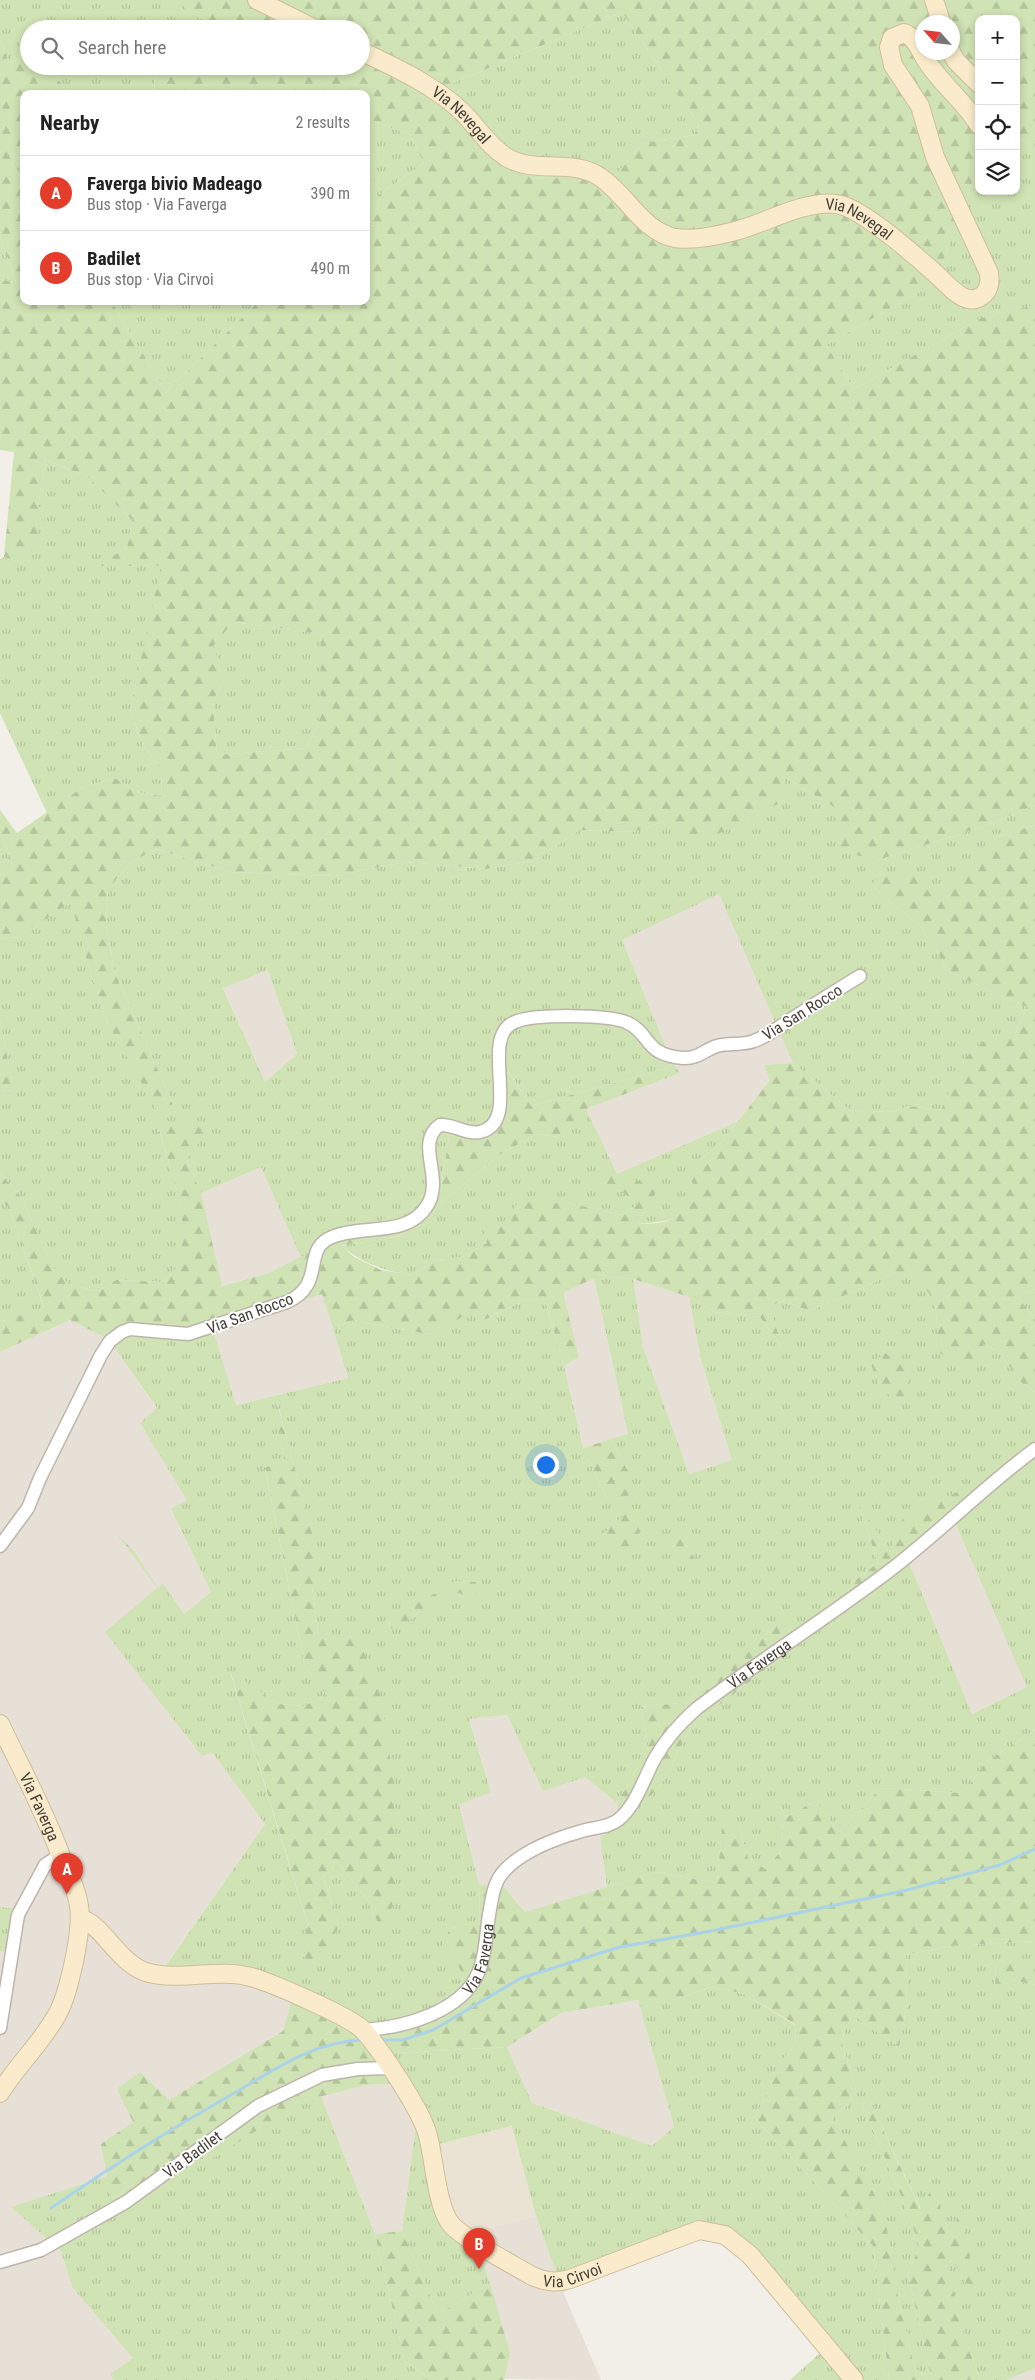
<!DOCTYPE html>
<html lang="en">
<head>
<meta charset="utf-8">
<style>
	body { margin:0; font-family:"Roboto Condensed",sans-serif; background:#f6f6f6; color:#222 }
	.controls { position:absolute; right:15px; top:15px; display:grid; overflow:hidden; border-radius:10px; box-shadow:0 2px 8px #0003 }
	.controls button { width:45px; height:45px; display:grid; place-items:center; padding:0; border:0; border-bottom:1px solid #e0e0e0; background:#fff; color:#222; font:25px sans-serif }
	.compass { position:absolute; left:915px; top:15px; width:45px; height:45px; border-radius:50%; background:#fff; box-shadow:0 2px 8px #0003; rotate:297deg }
	.you { position:absolute; left:545px; top:1464px; width:18px; height:18px; margin:-12px; border:4px solid #fff; border-radius:50%; background:#1a73e8; box-shadow:0 0 0 8px #1a73e833 }
	.badge { display:grid; place-items:center; width:32px; height:32px; border-radius:50%; background:#e53d2c; color:#fff; font-size:16px; font-weight:700 }
	.pin { position:absolute; translate:-50% -41px; filter:drop-shadow(0 1px 2px #0008) }
	.pin::after { content:''; position:absolute; top:26px; width:18px; height:15px; background:inherit; clip-path:polygon(0 0,100% 0,50% 100%) }
	.list { margin:0; padding:0; list-style:none }
	h2 { display:flex; justify-content:space-between; align-items:center; height:65px; margin:0; padding:0 20px; font-size:21px }
	h2 small { font-size:16px; font-weight:400; color:#767676 }
	.list li { display:grid; grid-template-columns:32px 1fr auto; gap:15px; align-items:center; box-sizing:border-box; height:75px; padding:0 20px; border-top:1px solid #e0e0e0 }
	.list b { display:block; font-size:19px; white-space:nowrap }
	.list p { margin:0; font-size:16px; white-space:nowrap; color:#767676 }
	.list em { font-size:16px; font-style:normal; color:#767676 }
	.icon { flex:none; width:28px; height:28px; fill:none; stroke:currentColor; stroke-width:2; stroke-linecap:round; stroke-linejoin:round }
	.map { position:relative; flex:none; width:1035px; height:2380px; overflow:hidden }
	.search { position:absolute; background:#fff; box-shadow:0 2px 8px #0003; left:20px; top:20px; width:350px; height:55px; display:flex; align-items:center; gap:12px; box-sizing:border-box; padding:0 18px; border-radius:28px; color:#767676; font-size:19px }
	.panel { position:absolute; background:#fff; box-shadow:0 2px 8px #0003; left:20px; top:90px; width:350px; height:215px; border-radius:10px }
	.map>svg:first-child { display:block }
	.residential { fill:#e6e0d6 }
	.education { fill:#eae2d3 }
	.grass { fill:url(#grass-tufts); fill-rule:evenodd }
	.forest { fill:url(#forest-firs); fill-rule:evenodd }
	.lines { fill:none; stroke-linecap:round; stroke-linejoin:round }
	.stream { stroke:#aad3e9; stroke-width:3 }
	.street-casing { stroke:#bdb5ab; stroke-width:15 }
	.secondary-casing { stroke:#cebe9b; stroke-width:20 }
	.street { stroke:#fff; stroke-width:12 }
	.secondary { stroke:#f9ebcb; stroke-width:18 }
	.labels { text-anchor:middle; stroke-width:4; stroke-linejoin:round; paint-order:stroke }
	.street-label { font-size:16px; fill:#453f37; stroke:#fff }
</style>
</head>
<body>
<div class="map">
<svg width="1035" height="2380" viewBox="0 0 1035 2380">
	<defs>
		<pattern id="grass-tufts" width="24" height="20" patternUnits="userSpaceOnUse" patternTransform="scale(1.25)"><rect width="24" height="20" fill="#d0e3b4"/><path d="M3 7l-1-3M5 7V3M7 7l1-3M15 17l-1-3M17 17v-4M19 17l1-3" fill="none" stroke="#b4c49b"/></pattern>
		<pattern id="forest-firs" width="22" height="20" patternUnits="userSpaceOnUse" patternTransform="scale(1.25)"><rect width="22" height="20" fill="#d0e3b4"/><path d="M5 1l3.5 6h-7zM16 11l3.5 6h-7z" fill="#b4c49b"/></pattern>
	</defs>
	<rect width="100%" height="100%" fill="#f2eee8"/>
	<!-- residential -->
	<g class="residential">
		<polygon points="719,893 793,1063 764,1065 770,1080 737,1122 617,1175 586,1109 680,1073 672,1062 622,940"/>
		<polygon points="268,970 297,1054 265,1082 223,987"/>
		<polygon points="261,1167 301,1258 269,1273 221,1286 201,1193"/>
		<polygon points="594,1278 628,1434 583,1448 564,1366 579,1357 562,1293"/>
		<polygon points="633,1279 689,1297 701,1360 732,1460 689,1474 643,1347"/>
		<polygon points="322,1294 348,1378 236,1405 213,1329"/>
		<polygon points="70,1320 108,1339 157,1409 140,1423 188,1500 171,1509 211,1592 184,1614 163,1583 202,1756 212,1751 265,1824 157,1977 222,1977 292,1998 283,2031 169,2100 140,2073 133,2122 102,2144 107,2176 12,2207 61,2251 72,2287 133,2358 110,2374 114,2380 0,2380 0,1951 14,1952 18,1909 0,1907 0,1352"/>
		<polygon points="953,1518 1028,1687 972,1714 908,1560"/>
		<polygon points="507,1715 543,1790 585,1777 617,1803 621,1826 600,1837 607,1887 525,1912 503,1886 479,1885 459,1805 491,1791 469,1719"/>
		<polygon points="638,2000 674,2127 652,2146 532,2103 507,2047 561,2013"/>
		<polygon points="398,2083 417,2117 402,2231 375,2234 321,2096 366,2085"/>
		<polygon points="536,2216 563,2292 601,2380 504,2379 490,2283 481,2258 496,2251 492,2227"/>
		<polygon points="1035,2368 1035,2380 1007,2380"/>
	</g>
	<!-- education -->
	<polygon class="education" points="513,2126 536,2216 492,2227 496,2251 481,2258 443,2228 427,2147"/>
	<!-- grass -->
	<g class="grass">
		<polygon points="0,0 175,0 216,29 29,29 29,55 9,63 0,40"/>
		<polygon points="622,12 699,125 694,135 643,143 615,176 533,179 443,87"/>
		<polygon points="51,66 181,66 154,76 155,94 67,94"/>
		<polygon points="366,118 410,135 424,163 366,204"/>
		<polygon points="1022,139 1035,146 1035,305 981,318 854,389 826,345 935,283 979,164 979,191 1016,191 1016,141"/>
		<polygon points="24,153 24,186 12,163"/>
		<polygon points="0,235 16,282 0,280"/>
		<polygon points="111,301 259,301 166,392"/>
		<polygon points="45,459 88,477 132,520 127,548 96,566 162,566 130,710 143,745 162,771 161,796 136,792 115,778 83,787 47,813 0,713 0,559 4,557 23,563 49,509 38,507"/>
		<polygon points="233,622 322,634 322,714 307,748 217,755 213,701 223,681 213,645"/>
		<path d="M786,778L837,809L878,860L985,826L1035,805V825L997,837L934,900L871,885L922,928L949,972L1027,1007L1014,1037H988L963,1060L942,1110L908,1106L892,1112L850,1110L793,1063L719,894L622,940L672,1062L668,1068L531,1106L508,1071L488,1132L449,1136L441,1187L421,1204L346,1234L301,1258L261,1167L201,1193L187,1160L159,1129L182,1209V1262L163,1282L116,1280L98,1291L69,1285L54,1268L20,1196L0,1173V1092L14,1090L0,1021V939L19,937L71,901L90,972L108,1024L173,1104L115,973L106,925L108,889L131,862L157,849L230,872L335,876L405,862L487,869L536,860L579,830L634,832ZM268,970L297,1054L265,1082L223,988Z"/>
		<polygon points="0,834 11,856 0,863"/>
		<path d="M586,1109L617,1174L737,1122L720,1144L695,1164C690,1213 688,1221 637,1224L660,1187L617,1188L638,1204L623,1215L568,1203L503,1227L487,1243L462,1257L437,1260L412,1275C385,1271 363,1264 342,1246L400,1236L502,1153L537,1134L557,1137Z"/>
		<polygon points="0,1199 10,1209 44,1308 0,1322"/>
		<path d="M895,1273H912C942,1303 936,1312 937,1352L983,1344L998,1351L1022,1383L1035,1392V1730L986,1762L963,1793L881,1788L839,1832L815,1801L783,1819L782,1850L765,1869L748,1858L739,1825L722,1827L717,1883L656,1872L607,1887L600,1837L621,1826L660,1786L691,1727L821,1627L703,1681L690,1702L641,1707L649,1747L617,1803L585,1777L543,1791L507,1715L469,1719L491,1792L459,1805L479,1885L480,1926L450,1928L463,1973L460,2004L395,2053L507,2047L532,2103L652,2146L674,2127L638,2000H673L712,1987L744,1994L795,2025L796,2044L782,2060L755,2118L873,2246L889,2380H790L831,2343L726,2230L563,2292L536,2216L512,2126L427,2147L443,2228L481,2258L490,2283L438,2314L402,2231L417,2117L398,2083L352,2033L253,1980L157,1978L265,1824L212,1752L202,1756L105,1632L163,1583L184,1614L211,1592L171,1509L187,1500L140,1423L157,1408L108,1339L213,1329L236,1405L348,1378L333,1329L353,1320L432,1335L473,1310L484,1320L527,1299L546,1304L564,1366L583,1448L606,1497L627,1469L611,1439L628,1434L594,1278L601,1275L633,1279L643,1347L689,1474L732,1460L701,1360L689,1297L714,1312L760,1317L782,1347L769,1306L783,1301L810,1311ZM277,1401L326,1588L312,1586L319,1639L386,1939L367,1899L335,1859L333,1868L323,1876L339,1926L301,1956L308,1926L230,1672L278,1704L304,1706L326,1695L305,1666L265,1469L284,1459ZM860,1509L890,1550L953,1518L1027,1687L972,1714L908,1560L850,1584L878,1563ZM456,1581L475,1598L459,1593L392,1628L387,1622Z"/>
		<polygon points="1035,1289 1035,1319 1017,1296"/>
		<polygon points="0,1907 18,1909 15,1952 0,1951"/>
		<polygon points="1035,1941 1035,1960 996,1960 995,1992 1013,1980 1035,1985 1035,2368 1007,2380 980,2380 961,2326 947,2266 952,2260 977,2299 960,2207 951,2243 934,2186 921,2210 869,2099 862,2104 908,2212 919,2246 908,2275 932,2380 926,2380 914,2365 898,2295 831,2116 846,2107 856,2089 841,2040 852,2014 899,2047 907,2004 906,1955 951,1946"/>
		<polygon points="321,2096 375,2234 405,2361 430,2380 114,2380 110,2374 133,2358 72,2287 61,2251 11,2207 107,2176 112,2198 302,2101"/>
	</g>
	<!-- forest -->
	<g class="forest">
		<path d="M175,0H1035V146L1022,139L1016,141V19H979V164L935,283L826,345L854,389L981,318L1035,305V805L985,826L878,860L838,851L837,809L786,778L778,804L698,844L668,820L634,832L579,830L536,860L487,869L405,862L335,876L230,872L157,849L131,862L108,889L106,925L115,973L173,1104L157,1110L108,1024L90,972L71,902L19,937L0,939V863L11,856L0,834V810L17,833L83,787L115,778L136,792L161,796L162,771L143,745L130,710L161,566H95L127,548L132,520L88,477L45,459L38,507L50,508L23,563L4,557L14,452L0,450V280L16,282L0,235V40L9,63L29,55V66H51L67,94H24V153L12,163L24,186V301H111L166,392L259,301H366V204L424,163L410,135L366,118V94H155L154,76L181,66H361V29H216ZM622,12L699,125L694,135L643,143L615,176L533,179L443,87ZM922,22H952V52H922ZM233,622L322,634V714L307,748L217,755L213,701L223,681L214,645Z"/>
		<path d="M1035,825V1289L1017,1296L1035,1319V1392L1022,1383L998,1351L984,1344L969,1366L937,1352C936,1311 942,1303 911,1273H895L810,1311L783,1301L769,1306L783,1348L760,1317L714,1312L689,1297L633,1279L601,1275L563,1293L579,1357L564,1366L546,1304L527,1299L484,1320L472,1311L432,1335L353,1320L333,1329L322,1294L213,1329L108,1339L70,1320L0,1352V1322L44,1307L10,1209L0,1199V1173L20,1196L54,1268L69,1285L98,1291L116,1280L163,1282L182,1262V1210L159,1128L195,1123L206,1132L187,1160L201,1193L222,1286L269,1273L346,1234L421,1204L441,1187L449,1136L488,1132L507,1070L531,1106L668,1068L672,1062L680,1073L586,1109L557,1137L537,1134L502,1153L400,1236L342,1246L354,1257L381,1270L412,1275L437,1260L462,1257L487,1243L481,1223L503,1227L518,1202L568,1203L623,1215L638,1204L617,1188L586,1180L617,1175L660,1187L637,1224C686,1225 690,1208 695,1164L720,1144L770,1080L764,1065L793,1063L850,1110L892,1112L908,1106L941,1110L963,1060L988,1037H1014L1027,1007L949,972L922,928L871,885L882,873L914,872L934,899L997,837Z"/>
		<polygon points="0,1021 14,1090 0,1092"/>
		<polygon points="885,1353 905,1368 910,1393 898,1400 880,1390 871,1364"/>
		<polygon points="275,1395 327,1589 312,1586 319,1639 355,1629 382,1700 393,1777 396,1883 386,1940 367,1899 335,1859 333,1868 323,1876 339,1926 316,1964 301,1956 308,1925 230,1671 278,1704 304,1706 326,1695 305,1666 265,1468 284,1459"/>
		<polygon points="611,1439 627,1469 637,1495 606,1497 583,1448"/>
		<polygon points="965,1489 970,1495 851,1606 850,1584 878,1563 859,1506 890,1549 904,1515"/>
		<polygon points="626,1513 639,1523 638,1551 605,1548 603,1534"/>
		<polygon points="686,1532 694,1563 669,1554 668,1538"/>
		<polygon points="117,1534 134,1551 161,1593"/>
		<polygon points="456,1581 476,1582 475,1599 459,1593 392,1629 387,1621"/>
		<polygon points="774,1625 822,1626 691,1727 660,1786 621,1826 617,1803 649,1747 641,1707 690,1702 703,1681"/>
		<polygon points="1035,1730 1035,1941 951,1946 906,1955 907,2004 899,2047 852,2014 841,2040 856,2089 846,2107 831,2116 884,2212 898,2295 914,2365 926,2380 889,2380 873,2246 755,2118 782,2060 796,2044 795,2024 744,1994 712,1987 673,2000 638,2000 561,2013 507,2047 395,2053 389,2032 460,2004 463,1973 443,1946 450,1928 480,1925 479,1885 503,1886 525,1912 656,1872 717,1883 722,1826 739,1825 748,1858 765,1869 782,1850 783,1819 815,1801 839,1832 881,1788 963,1793 986,1762"/>
		<polygon points="996,1960 1035,1960 1035,1985 1013,1980 995,1993"/>
		<polygon points="292,1998 352,2033 398,2083 366,2085 303,2101 215,2157 111,2198 101,2144 133,2122 117,2089 140,2072 169,2100 283,2031"/>
		<polygon points="869,2099 920,2209 934,2185 951,2242 960,2205 978,2301 952,2260 948,2266 961,2326 980,2380 932,2380 908,2275 919,2246 908,2212 862,2104"/>
		<polygon points="402,2231 438,2314 490,2283 510,2353 504,2380 430,2380 405,2361 375,2234"/>
	</g>
	<g class="lines">
		<!-- stream -->
		<g class="stream">
			<polyline points="379,2040 403,2040 433,2030 521,1978 620,1947 711,1931 903,1891 1000,1865 1035,1849"/>
			<path d="M51,2208C109,2168 169,2130 231,2095C272,2071 314,2041 362,2040"/>
		</g>
		<!-- street casing -->
		<g class="street-casing">
			<g id="street">
				<path d="M0,1546L28,1508L40,1478L101,1355L110,1341L122,1332L130,1329L188,1334L287,1302C327,1284 301,1249 332,1237C362,1224 407,1238 427,1206C445,1178 414,1143 440,1125C454,1124 467,1135 480,1132C524,1122 477,1037 515,1022C534,1014 609,1014 628,1023C651,1034 644,1055 683,1058C698,1059 704,1050 717,1046C729,1042 741,1046 754,1041C768,1036 780,1026 793,1018C815,1004 837,990 860,976"/>
				<polyline points="0,2028 18,1915 45,1865 60,1855"/>
				<path id="s1" d="M363,2030C403,2028 463,2012 479,1971C486,1954 486,1933 489,1915C492,1899 493,1882 505,1870C524,1850 557,1838 582,1831C595,1827 607,1828 618,1820C636,1806 644,1778 655,1758C666,1739 679,1724 696,1709C760,1660 829,1617 893,1568C942,1530 985,1486 1035,1449"/>
				<polyline points="0,2262 41,2250 126,2202 258,2106 322,2075 358,2069 390,2068"/>
			</g>
		</g>
		<!-- secondary casing -->
		<g class="secondary-casing">
			<g id="secondary">
				<polyline points="257,0 315,29"/>
				<polyline points="934,0 941,22"/>
				<path id="s2" d="M361,51C394,67 432,84 459,109C475,123 487,145 506,157C536,175 573,158 600,177C626,194 643,232 675,238C696,241 719,235 739,230C766,222 793,207 821,204C830,203 839,204 847,207C872,218 916,256 937,275C949,286 967,310 984,294C990,288 990,281 989,273L935,157L920,106L893,65L889,47L892,38L904,33C915,37 920,50 926,60C941,84 964,101 979,125"/>
				<polyline points="951,52 956,61 979,84"/>
				<path id="s3" d="M0,1724C21,1768 44,1810 61,1856C67,1872 77,1888 79,1906C83,1930 69,1992 58,2013C42,2043 17,2065 0,2093"/>
				<path id="s4" d="M80,1919C101,1921 119,1966 149,1973C182,1981 218,1968 251,1977C272,1983 349,2016 363,2030C380,2048 423,2113 428,2136C434,2158 437,2206 450,2223C461,2238 514,2265 532,2276C546,2282 556,2283 570,2279L699,2230L725,2235L750,2255L854,2380"/>
			</g>
		</g>
		<!-- street -->
		<use href="#street" class="street"/>
		<!-- secondary -->
		<use href="#secondary" class="secondary"/>
	</g>
	<g class="labels">
		<!-- street labels -->
		<g class="street-label">
			<text dy="6" stroke="none"><textPath href="#s2" startOffset="120">Via Nevegal</textPath></text>
			<text dy="6" stroke="none"><textPath href="#s2" startOffset="570">Via Nevegal</textPath></text>
			<text transform="translate(802 1012) rotate(-32)" y="6">Via San Rocco</text>
			<text transform="translate(250 1313) rotate(-20)" y="6">Via San Rocco</text>
			<text dy="6" stroke="none"><textPath href="#s1" startOffset="582">Via Faverga</textPath></text>
			<text dy="6" stroke="none"><textPath href="#s3" startOffset="92">Via Faverga</textPath></text>
			<text dy="6" stroke="none"><textPath href="#s1" startOffset="148">Via Faverga</textPath></text>
			<text transform="translate(192 2154) rotate(-36)" y="6">Via Badilet</text>
			<text dy="6" stroke="none"><textPath href="#s4" startOffset="671">Via Cirvoi</textPath></text>
		</g>
	</g>
</svg>
<div class="controls">
<button>+</button>
<button>−</button>
<button><svg class="icon" aria-label="locate" viewBox="0 0 24 24"><circle cx="12" cy="12" r="6"/><path d="M12 2v4M12 18v4M2 12h4M18 12h4"/></svg></button>
<button><svg class="icon" aria-label="layers" viewBox="0 0 24 24"><path d="M12 4l9 5-9 5-9-5zM3 14l9 5 9-5"/></svg></button>
</div>
<svg class="compass" viewBox="-18 -18 36 36"><path d="M0-13l5 13h-10z" fill="#e53935"/><path d="M0 13l5-13h-10z" fill="#767676"/></svg>
<div class="you"></div>
<div class="pin badge" style="left:67px;top:1894px">A</div>
<div class="pin badge" style="left:479px;top:2269px">B</div>
<div class="search"><svg class="icon" aria-label="search" viewBox="0 0 24 24"><circle cx="10" cy="10" r="6"/><path d="M15 15l6 6"/></svg>Search here</div>
<section class="panel">
<h2>Nearby<small>2 results</small></h2>
<ul class="list">
<li><span class="badge">A</span><div><b>Faverga bivio Madeago</b><p>Bus stop · Via Faverga</p></div><em>390 m</em></li>
<li><span class="badge">B</span><div><b>Badilet</b><p>Bus stop · Via Cirvoi</p></div><em>490 m</em></li>
</ul>
</section>
</div>
</body>
</html>
